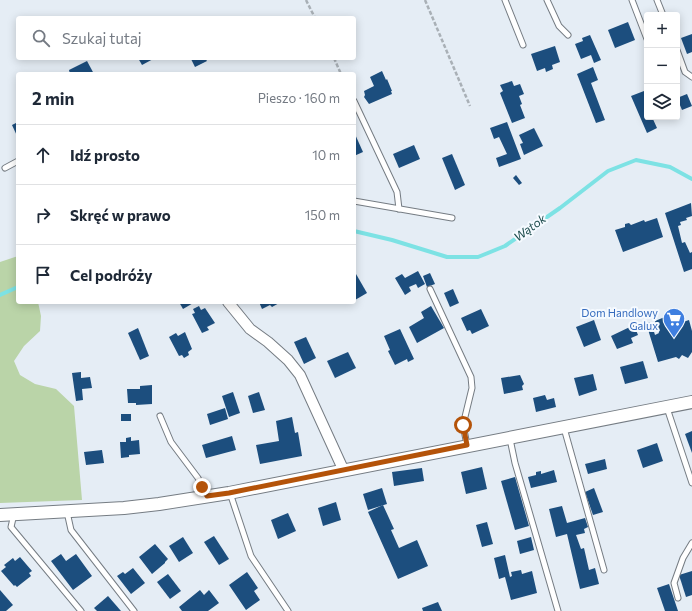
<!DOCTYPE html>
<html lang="pl">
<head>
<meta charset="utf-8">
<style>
	body { margin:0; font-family:Commissioner,sans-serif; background:#f2f2f3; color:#1f2937 }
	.controls { position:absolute; right:12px; top:12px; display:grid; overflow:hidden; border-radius:4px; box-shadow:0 2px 10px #0003 }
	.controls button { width:36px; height:36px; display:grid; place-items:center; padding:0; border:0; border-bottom:1px solid #e0e1e3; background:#fff; color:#1f2937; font:20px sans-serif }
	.stop { position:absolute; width:12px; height:12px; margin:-9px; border:3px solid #b45309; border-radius:50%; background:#fff }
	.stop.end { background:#b45309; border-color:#fff; box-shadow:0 1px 4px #0008 }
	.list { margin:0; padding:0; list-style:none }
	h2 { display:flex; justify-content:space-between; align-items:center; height:52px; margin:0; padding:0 16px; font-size:17px }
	h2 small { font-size:13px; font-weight:400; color:#747a83 }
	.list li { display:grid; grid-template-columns:26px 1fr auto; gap:12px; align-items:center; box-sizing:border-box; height:60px; padding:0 16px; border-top:1px solid #e0e1e3 }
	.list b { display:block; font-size:15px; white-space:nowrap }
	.list em { font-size:13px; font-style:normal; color:#747a83 }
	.icon { flex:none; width:22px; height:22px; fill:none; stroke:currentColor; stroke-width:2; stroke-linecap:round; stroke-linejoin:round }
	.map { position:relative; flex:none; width:692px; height:611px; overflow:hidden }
	.search { position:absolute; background:#fff; box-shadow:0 2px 10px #0003; left:16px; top:16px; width:340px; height:44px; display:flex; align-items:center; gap:10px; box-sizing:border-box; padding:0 14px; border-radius:4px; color:#747a83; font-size:15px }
	.panel { position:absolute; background:#fff; box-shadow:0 2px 10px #0003; left:16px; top:72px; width:340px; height:232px; border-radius:4px }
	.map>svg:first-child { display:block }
	.green { fill:#bad4a8 }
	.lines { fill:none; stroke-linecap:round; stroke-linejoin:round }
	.stream { stroke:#7de2e4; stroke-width:4 }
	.building { fill:#1c4e7e }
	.service-casing { stroke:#757c83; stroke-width:7 }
	.minor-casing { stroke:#757c83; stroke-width:12 }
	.tertiary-casing { stroke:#757c83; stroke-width:14 }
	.path { stroke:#a9b0b6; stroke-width:2.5; stroke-dasharray:4 2; stroke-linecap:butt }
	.service { stroke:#fff; stroke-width:5 }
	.minor { stroke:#fff; stroke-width:10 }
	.tertiary { stroke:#fff; stroke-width:12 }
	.route { stroke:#b45309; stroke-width:5 }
	.labels { text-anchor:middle; stroke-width:4; stroke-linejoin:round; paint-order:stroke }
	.shop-label { font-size:11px; fill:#366cbe; stroke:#f5faff; text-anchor:end }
	.water-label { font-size:12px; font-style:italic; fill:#1b4a4b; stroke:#f5faff }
</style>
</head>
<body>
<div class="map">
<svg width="692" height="611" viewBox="0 0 692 611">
	<rect width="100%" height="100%" fill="#e5edf5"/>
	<!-- green -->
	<polygon class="green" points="18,256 18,302 38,302 41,316 40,331 24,346 14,361 20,375 35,384 56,389 74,406 82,500 0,503 0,262"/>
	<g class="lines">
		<!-- stream -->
		<g class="stream">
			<polyline points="354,231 392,240 447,257 478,257 505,246 560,208 608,171 636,160 670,167 692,179"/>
			<polyline points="0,295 18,287"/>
		</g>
	</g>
	<!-- building -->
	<g class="building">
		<polygon points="628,22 635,40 615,48 608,30"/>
		<polygon points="692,34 692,52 687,54 681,38"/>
		<polygon points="590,35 601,60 594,63 591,55 581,59 575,44 583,41 582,38"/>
		<polygon points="555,46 560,62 552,65 553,69 546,72 545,68 537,71 531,54"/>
		<polygon points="138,58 155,58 142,65"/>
		<polygon points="194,58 205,58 207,61 195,67 191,59"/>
		<polygon points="87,61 94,74 70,74 69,70"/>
		<polygon points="593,67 598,80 591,83 605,120 596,123 577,74"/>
		<polygon points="382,71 386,80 387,79 392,91 391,91 392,94 369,104 364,97 365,95 364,91 374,86 370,77"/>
		<polygon points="512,81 514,86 520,84 524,94 519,96 522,104 520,105 525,118 512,123 500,93 503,91 500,85"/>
		<polygon points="644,91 647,98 647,117 652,117 657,128 647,133 631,96"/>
		<polygon points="687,94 692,106 682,110 677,98"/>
		<polygon points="18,122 18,138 12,125"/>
		<polygon points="507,122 521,159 499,167 496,158 507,154 499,137 494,139 490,128"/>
		<polygon points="534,128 543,146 524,155 520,144 523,143 519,135"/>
		<polygon points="354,132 363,152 354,156"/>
		<polygon points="414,145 420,159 399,168 393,154"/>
		<polygon points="452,154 465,185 455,190 442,158"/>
		<polygon points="516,175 522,183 519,185 513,178"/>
		<polygon points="691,203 692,216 686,218 687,220 680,222 681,225 678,226 682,243 685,242 690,253 692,252 692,269 684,272 665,213"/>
		<polygon points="657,218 663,237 623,252 615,230 625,227 625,224 629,223 631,225 644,220 645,222"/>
		<polygon points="418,271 425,284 418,288 416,284 409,287 411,291 405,295 395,278 402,274 405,278"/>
		<polygon points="430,273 435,284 427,287 423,276"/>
		<polygon points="356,274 367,293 355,300 354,298 354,275"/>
		<polygon points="453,289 459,303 450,307 444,293"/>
		<polygon points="179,302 195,302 183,309"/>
		<polygon points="259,302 281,302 272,307 270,305 262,309"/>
		<polygon points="199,306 201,310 205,308 215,323 207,327 209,330 202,333 192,314 195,313 193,309"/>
		<polygon points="431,306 444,328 417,343 409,327 424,318 421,312"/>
		<polygon points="481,309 489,326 472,334 470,330 467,331 461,318"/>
		<polygon points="672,314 677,324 689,320 692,331 692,352 688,358 682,355 679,359 676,357 658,362 646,323 651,322 655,335 659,333 655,321"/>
		<polygon points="594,320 601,340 584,347 576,327"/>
		<polygon points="634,325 638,335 631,338 633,343 617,349 611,336"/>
		<polygon points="138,328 149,356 140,360 128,333"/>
		<polygon points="400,329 414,359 408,362 407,359 395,365 388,351 390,350 384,336"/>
		<polygon points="185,332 192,349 188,352 189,355 184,358 182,355 179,356 169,337 176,333 178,336"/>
		<polygon points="306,337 316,358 304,364 294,342"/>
		<polygon points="348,352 356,368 335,378 327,361"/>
		<polygon points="643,361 648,378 625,384 620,367"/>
		<polygon points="81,372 81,378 90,377 92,388 82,389 83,400 76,401 72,373"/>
		<polygon points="593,374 597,390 579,396 574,378"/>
		<polygon points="520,375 524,384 522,386 523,390 504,394 501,378"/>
		<polygon points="152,385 152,404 136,405 136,403 128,403 127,389 140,389 140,386"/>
		<polygon points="233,392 240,413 229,417 222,396"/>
		<polygon points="259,392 265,410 253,413 248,396"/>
		<polygon points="545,395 547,400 554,398 556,407 536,412 533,398"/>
		<polygon points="225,408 228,419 210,425 207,414"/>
		<rect x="121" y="414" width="10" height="7"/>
		<polygon points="292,417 295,433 298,432 302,456 260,464 256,445 279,441 276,421"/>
		<polygon points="692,431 692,453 685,434"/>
		<polygon points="232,436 236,450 206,458 202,445"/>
		<polygon points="131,437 131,441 139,440 140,454 129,455 129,457 121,458 120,442 126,442 126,438"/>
		<polygon points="657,443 663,461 643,468 637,450"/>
		<polygon points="102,450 104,463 86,465 84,452"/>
		<polygon points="605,459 607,469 588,474 585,464"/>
		<polygon points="482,467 487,489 466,494 461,472"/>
		<polygon points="422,468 424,481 394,486 392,472"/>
		<polygon points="554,470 557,482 531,488 528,477 536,475 536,472 541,471 541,474"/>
		<polygon points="515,477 529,526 515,530 501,481"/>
		<polygon points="382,488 387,504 368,510 363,494"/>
		<polygon points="594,488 603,512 593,515 585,492"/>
		<polygon points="336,502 341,520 323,526 318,508"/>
		<polygon points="383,505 394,529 391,530 399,548 417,540 428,566 398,579 368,512"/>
		<polygon points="562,506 567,523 585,518 588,527 584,529 585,533 576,535 581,549 584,548 589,570 595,568 599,584 580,589 567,534 556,537 549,509"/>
		<polygon points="288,513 296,531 278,539 271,520"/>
		<polygon points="487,522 493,544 482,547 476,525"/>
		<polygon points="214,536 229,559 219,565 204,542"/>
		<polygon points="183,537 193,553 179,562 169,546"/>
		<polygon points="531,537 534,550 520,554 517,541"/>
		<polygon points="155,544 168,559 165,562 165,563 152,574 139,557"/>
		<polygon points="61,554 66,561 76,554 92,576 73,590 51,561"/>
		<polygon points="505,555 510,577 512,576 511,572 521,570 522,574 532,571 537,593 511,600 505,577 499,579 494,558"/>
		<polygon points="20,557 32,571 29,573 31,576 17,587 15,585 14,586 1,571 6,567 4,565 13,558 15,561"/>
		<polygon points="133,568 145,583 131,594 117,576 123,572 125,574"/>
		<polygon points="692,571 692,595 686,597 679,575"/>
		<polygon points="247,572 258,588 254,591 260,600 246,610 229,585"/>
		<polygon points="168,574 181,591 170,599 157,582"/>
		<polygon points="669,584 678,611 665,611 657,588"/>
		<polygon points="0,590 13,605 6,611 0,611"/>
		<polygon points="200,590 204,595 209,590 219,603 208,611 182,611 179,607"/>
		<polygon points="108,596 121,611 97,611 94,608"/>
		<polygon points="438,602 442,611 423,611 422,608"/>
	</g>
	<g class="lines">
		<!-- service casing -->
		<g class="service-casing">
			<g id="service">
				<polyline points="505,0 523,45"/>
				<polyline points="547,0 559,26 568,35"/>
				<polyline points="632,0 647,39"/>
				<polyline points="657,0 663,15"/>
				<polyline points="677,50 685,72 692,77"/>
				<polyline points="354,101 397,192 399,209"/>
				<polyline points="5,168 18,161"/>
				<polyline points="354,201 452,218"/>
				<polyline points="430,289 471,377 472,388 463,425 467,445"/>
				<polyline points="667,408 692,483"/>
				<polyline points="160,416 171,442 198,478 207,496"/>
				<polyline points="564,428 604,570"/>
				<polyline points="510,439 515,463 558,611"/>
				<polyline points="230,493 251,556 288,611"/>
				<polyline points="67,512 71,530 134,611"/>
				<polyline points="14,514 11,527 81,611"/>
				<polyline points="678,598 674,583 683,558 692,543"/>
			</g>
		</g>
		<!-- minor casing -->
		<g class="minor-casing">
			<polyline id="minor" points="228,302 250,329 268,342 288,360 300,375 343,469"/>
		</g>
		<!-- tertiary casing -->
		<g class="tertiary-casing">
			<polyline id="tertiary" points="0,515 124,508 159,504 229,493 692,402"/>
		</g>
		<!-- path -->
		<g class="path">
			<polyline points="306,0 315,18"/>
			<polyline points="425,0 470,106"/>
			<polyline points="334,58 341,74"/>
		</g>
		<!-- service -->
		<use href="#service" class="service"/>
		<!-- minor -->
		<use href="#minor" class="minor"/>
		<!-- tertiary -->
		<use href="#tertiary" class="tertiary"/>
	</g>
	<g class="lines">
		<!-- route -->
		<polyline class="route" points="202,487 207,496 229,493 467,445 463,425"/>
	</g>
	<!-- icons -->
	<defs>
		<g id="supermarket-pin" transform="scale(1.15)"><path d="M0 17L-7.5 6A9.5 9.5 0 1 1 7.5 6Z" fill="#3f7fe0" stroke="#f5faff"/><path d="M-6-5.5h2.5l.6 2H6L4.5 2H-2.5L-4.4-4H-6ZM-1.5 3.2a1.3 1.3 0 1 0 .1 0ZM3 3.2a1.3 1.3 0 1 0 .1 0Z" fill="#fff"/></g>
	</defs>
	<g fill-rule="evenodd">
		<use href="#supermarket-pin" x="674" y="319"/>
	</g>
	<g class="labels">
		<!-- shop labels -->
		<g class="shop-label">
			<text x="658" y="317">Dom Handlowy<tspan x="658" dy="13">Galux</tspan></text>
		</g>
		<!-- water labels -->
		<g class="water-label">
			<text transform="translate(530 228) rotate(-36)" y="4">Wątok</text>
		</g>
	</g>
</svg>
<div class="controls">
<button>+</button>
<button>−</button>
<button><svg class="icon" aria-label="layers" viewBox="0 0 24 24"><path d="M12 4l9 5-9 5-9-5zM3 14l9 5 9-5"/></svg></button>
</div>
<div class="stop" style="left:463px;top:425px"></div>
<div class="stop end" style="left:202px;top:487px"></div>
<div class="search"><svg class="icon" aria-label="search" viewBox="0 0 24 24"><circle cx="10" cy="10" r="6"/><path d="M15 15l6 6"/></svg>Szukaj tutaj</div>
<section class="panel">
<h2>2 min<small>Pieszo · 160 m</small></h2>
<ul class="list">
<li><svg class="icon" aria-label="ahead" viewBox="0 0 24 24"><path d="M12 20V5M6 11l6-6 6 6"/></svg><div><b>Idź prosto</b></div><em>10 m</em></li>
<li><svg class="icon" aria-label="right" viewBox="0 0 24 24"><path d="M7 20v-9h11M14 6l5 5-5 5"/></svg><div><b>Skręć w prawo</b></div><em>150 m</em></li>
<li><svg class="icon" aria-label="arrive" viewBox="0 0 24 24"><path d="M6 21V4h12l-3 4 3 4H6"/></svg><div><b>Cel podróży</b></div></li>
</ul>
</section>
</div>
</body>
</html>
